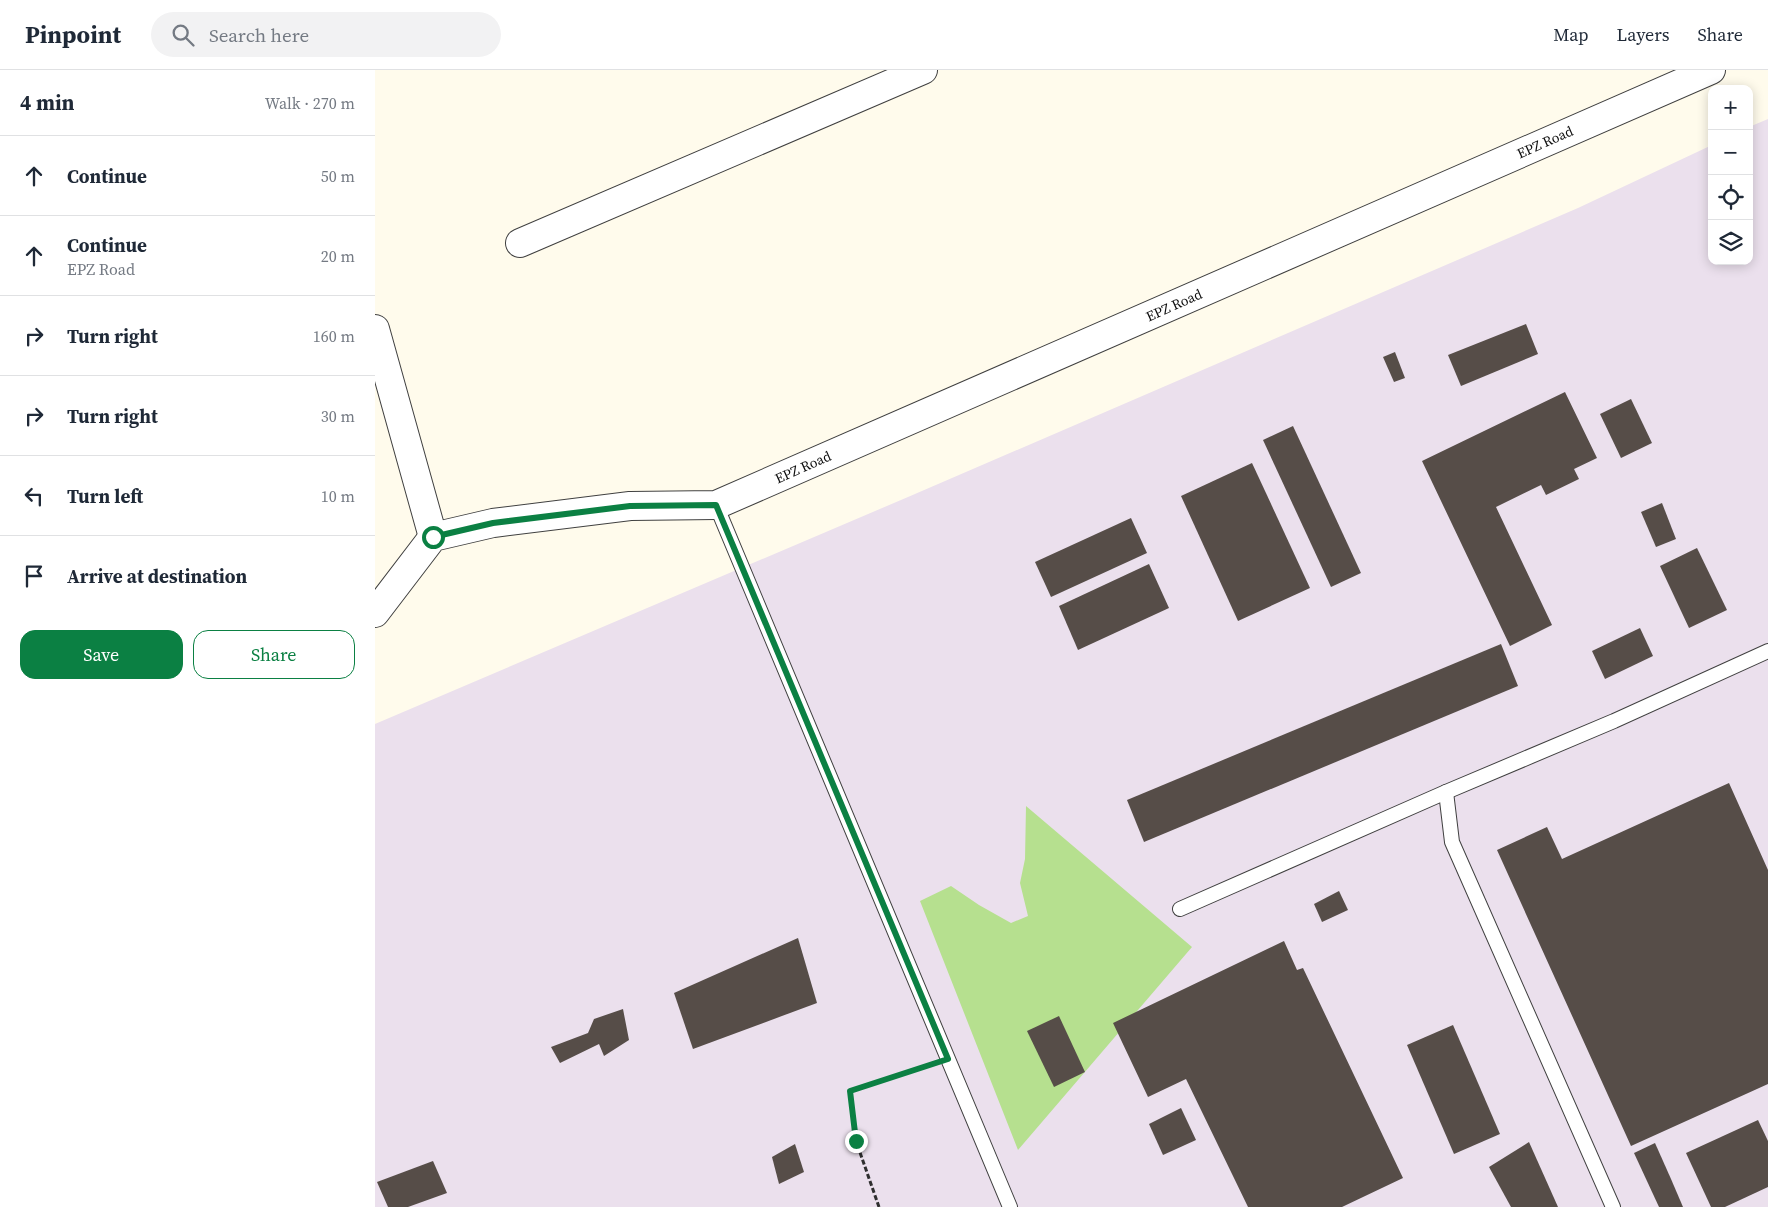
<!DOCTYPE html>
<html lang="en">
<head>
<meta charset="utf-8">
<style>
	body { margin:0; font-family:"Source Serif 4",serif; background:#f2f2f3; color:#1f2937 }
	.controls { position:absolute; right:15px; top:15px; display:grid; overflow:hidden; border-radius:10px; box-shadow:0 2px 12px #0003 }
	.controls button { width:45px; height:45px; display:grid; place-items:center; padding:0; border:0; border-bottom:1px solid #e0e1e3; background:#fff; color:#1f2937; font:25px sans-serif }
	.stop { position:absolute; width:15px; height:15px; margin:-11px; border:4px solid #0b8043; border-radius:50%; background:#fff }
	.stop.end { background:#0b8043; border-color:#fff; box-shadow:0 1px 5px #0008 }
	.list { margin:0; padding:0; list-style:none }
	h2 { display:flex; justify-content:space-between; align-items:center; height:65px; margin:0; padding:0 20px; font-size:21px }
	h2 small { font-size:16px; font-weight:400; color:#747a83 }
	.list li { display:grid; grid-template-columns:32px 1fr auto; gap:15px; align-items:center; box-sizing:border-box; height:80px; padding:0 20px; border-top:1px solid #e0e1e3 }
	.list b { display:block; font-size:19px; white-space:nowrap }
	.list p { margin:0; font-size:16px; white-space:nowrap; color:#747a83 }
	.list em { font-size:16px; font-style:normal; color:#747a83 }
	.actions { display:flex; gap:10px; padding:15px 20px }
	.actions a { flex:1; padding:11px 0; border:1px solid #0b8043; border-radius:15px; text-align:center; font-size:18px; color:#0b8043 }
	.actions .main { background:#0b8043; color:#fff }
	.icon { flex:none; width:28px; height:28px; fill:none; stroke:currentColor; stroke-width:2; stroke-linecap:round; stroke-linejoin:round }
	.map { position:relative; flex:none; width:1393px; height:1137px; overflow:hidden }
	header { display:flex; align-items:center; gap:30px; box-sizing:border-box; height:70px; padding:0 25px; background:#fff; border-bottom:1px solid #e0e1e3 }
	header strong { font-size:24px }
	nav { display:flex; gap:28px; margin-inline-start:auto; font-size:18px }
	.search { width:350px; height:45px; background:#f2f2f3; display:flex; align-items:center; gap:12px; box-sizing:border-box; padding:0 18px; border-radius:28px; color:#747a83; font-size:19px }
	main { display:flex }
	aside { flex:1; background:#fff }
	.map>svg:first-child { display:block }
	.industrial { fill:#ebe0ed }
	.forest { fill:#b6e08f }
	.building { fill:#564d48 }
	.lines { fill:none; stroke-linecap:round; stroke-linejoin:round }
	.service-casing { stroke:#404040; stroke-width:16 }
	.minor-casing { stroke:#404040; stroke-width:30 }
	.path { stroke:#2f2f2f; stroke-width:3; stroke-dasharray:5 2.5; stroke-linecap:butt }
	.service { stroke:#fff; stroke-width:14 }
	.minor { stroke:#fff; stroke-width:28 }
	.route { stroke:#0b8043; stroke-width:6 }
	.labels { text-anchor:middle; stroke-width:5; stroke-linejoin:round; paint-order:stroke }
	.street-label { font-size:14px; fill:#0d0d0d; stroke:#fff }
</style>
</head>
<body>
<header>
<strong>Pinpoint</strong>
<div class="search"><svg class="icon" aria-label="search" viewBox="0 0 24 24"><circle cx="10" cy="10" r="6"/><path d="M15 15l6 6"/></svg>Search here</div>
<nav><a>Map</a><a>Layers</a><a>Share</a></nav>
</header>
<main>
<aside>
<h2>4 min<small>Walk · 270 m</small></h2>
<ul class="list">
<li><svg class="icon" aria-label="ahead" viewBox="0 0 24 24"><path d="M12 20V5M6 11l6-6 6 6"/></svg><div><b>Continue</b></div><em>50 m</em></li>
<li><svg class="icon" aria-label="ahead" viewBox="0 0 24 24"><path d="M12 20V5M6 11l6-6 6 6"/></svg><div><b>Continue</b><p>EPZ Road</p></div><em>20 m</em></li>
<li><svg class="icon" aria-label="right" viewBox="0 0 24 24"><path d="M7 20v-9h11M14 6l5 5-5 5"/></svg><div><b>Turn right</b></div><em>160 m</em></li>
<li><svg class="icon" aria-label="right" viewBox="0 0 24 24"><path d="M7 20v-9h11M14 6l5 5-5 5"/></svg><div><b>Turn right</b></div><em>30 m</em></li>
<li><svg class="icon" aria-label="left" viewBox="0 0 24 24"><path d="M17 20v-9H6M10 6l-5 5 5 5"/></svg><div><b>Turn left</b></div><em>10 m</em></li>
<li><svg class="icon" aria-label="arrive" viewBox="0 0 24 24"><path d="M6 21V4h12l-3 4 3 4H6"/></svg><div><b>Arrive at destination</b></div></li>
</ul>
<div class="actions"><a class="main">Save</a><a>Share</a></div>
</aside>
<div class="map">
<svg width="1393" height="1137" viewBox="0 0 1393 1137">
	<rect width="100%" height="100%" fill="#fffbec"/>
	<!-- industrial -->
	<polygon class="industrial" points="1393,49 1393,1137 0,1137 0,654 533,427 1203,138 1337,75 1337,191 1374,191 1374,57"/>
	<!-- forest -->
	<polygon class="forest" points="651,736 817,877 643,1080 545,831 576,816 604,835 636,853 653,846 645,813 650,789"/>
	<!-- building -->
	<g class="building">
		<polygon points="1151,254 1163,284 1086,316 1073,285"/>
		<polygon points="1020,282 1030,308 1019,312 1008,287"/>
		<polygon points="1190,322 1222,388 1199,399 1204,409 1171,425 1166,415 1121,437 1177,555 1135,576 1047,391"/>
		<polygon points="1256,329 1277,373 1246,388 1225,344"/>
		<polygon points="918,356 986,503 956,517 888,370"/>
		<polygon points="877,393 935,518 863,551 806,426"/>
		<polygon points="1287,433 1301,469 1281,477 1266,442"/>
		<polygon points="756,448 772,483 676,527 660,492"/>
		<polygon points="1322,478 1352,540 1314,558 1285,496"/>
		<polygon points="774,494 794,538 703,580 684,536"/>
		<polygon points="1265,558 1278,586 1230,609 1217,581"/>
		<polygon points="1126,574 1143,616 769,772 752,730"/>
		<polygon points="1354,713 1393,800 1393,1014 1256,1076 1122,780 1172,757 1187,789"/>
		<polygon points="964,821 973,840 947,852 939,834"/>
		<polygon points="423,868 442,933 318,979 299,923"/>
		<polygon points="909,871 922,900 928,898 1028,1108 967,1137 873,1137 811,1009 773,1027 738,953"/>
		<polygon points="248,939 254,970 229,986 224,974 185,993 176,977 213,963 219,949"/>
		<polygon points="684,946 710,1002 679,1017 652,961"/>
		<polygon points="1078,955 1125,1064 1079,1084 1032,975"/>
		<polygon points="806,1038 821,1070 788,1085 774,1054"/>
		<polygon points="1383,1050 1393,1071 1393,1117 1350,1137 1336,1137 1311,1083"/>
		<polygon points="1154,1072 1183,1137 1136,1137 1114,1097"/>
		<polygon points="1280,1073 1296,1109 1308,1137 1284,1137 1259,1083"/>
		<polygon points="420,1074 429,1102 404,1114 397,1087"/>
		<polygon points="58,1091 72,1123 33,1137 13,1137 2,1112"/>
	</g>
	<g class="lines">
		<!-- service casing -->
		<g class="service-casing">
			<g id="service">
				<polyline points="341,435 635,1137"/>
				<polyline points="1071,722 1077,772 1238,1137"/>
				<polyline points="805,839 1071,722 1239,651 1393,581"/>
			</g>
		</g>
		<!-- minor casing -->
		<g class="minor-casing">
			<g id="minor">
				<polyline points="145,173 548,0"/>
				<polyline points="0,259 58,467"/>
				<polyline points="0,543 58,467 118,453 255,436 341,435 1336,0"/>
			</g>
		</g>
		<!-- path -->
		<polyline class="path" points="504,1137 481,1071 475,1021 556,995"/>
		<!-- service -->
		<use href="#service" class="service"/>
		<!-- minor -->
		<use href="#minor" class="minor"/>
	</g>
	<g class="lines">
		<!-- route -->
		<polyline class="route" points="58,467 118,453 255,436 341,435 573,989 475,1021 481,1071"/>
	</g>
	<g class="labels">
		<!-- street labels -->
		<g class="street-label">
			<text transform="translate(1170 72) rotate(-24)" y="5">EPZ Road</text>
			<text transform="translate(799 235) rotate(-24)" y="5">EPZ Road</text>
			<text transform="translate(428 397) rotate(-24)" y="5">EPZ Road</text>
		</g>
	</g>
</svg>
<div class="controls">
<button>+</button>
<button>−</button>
<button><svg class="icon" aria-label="locate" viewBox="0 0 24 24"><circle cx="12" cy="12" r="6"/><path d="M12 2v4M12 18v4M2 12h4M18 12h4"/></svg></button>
<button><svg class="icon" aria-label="layers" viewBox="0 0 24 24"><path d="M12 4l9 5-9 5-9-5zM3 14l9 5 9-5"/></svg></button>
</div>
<div class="stop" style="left:58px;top:467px"></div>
<div class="stop end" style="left:481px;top:1071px"></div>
</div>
</main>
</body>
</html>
